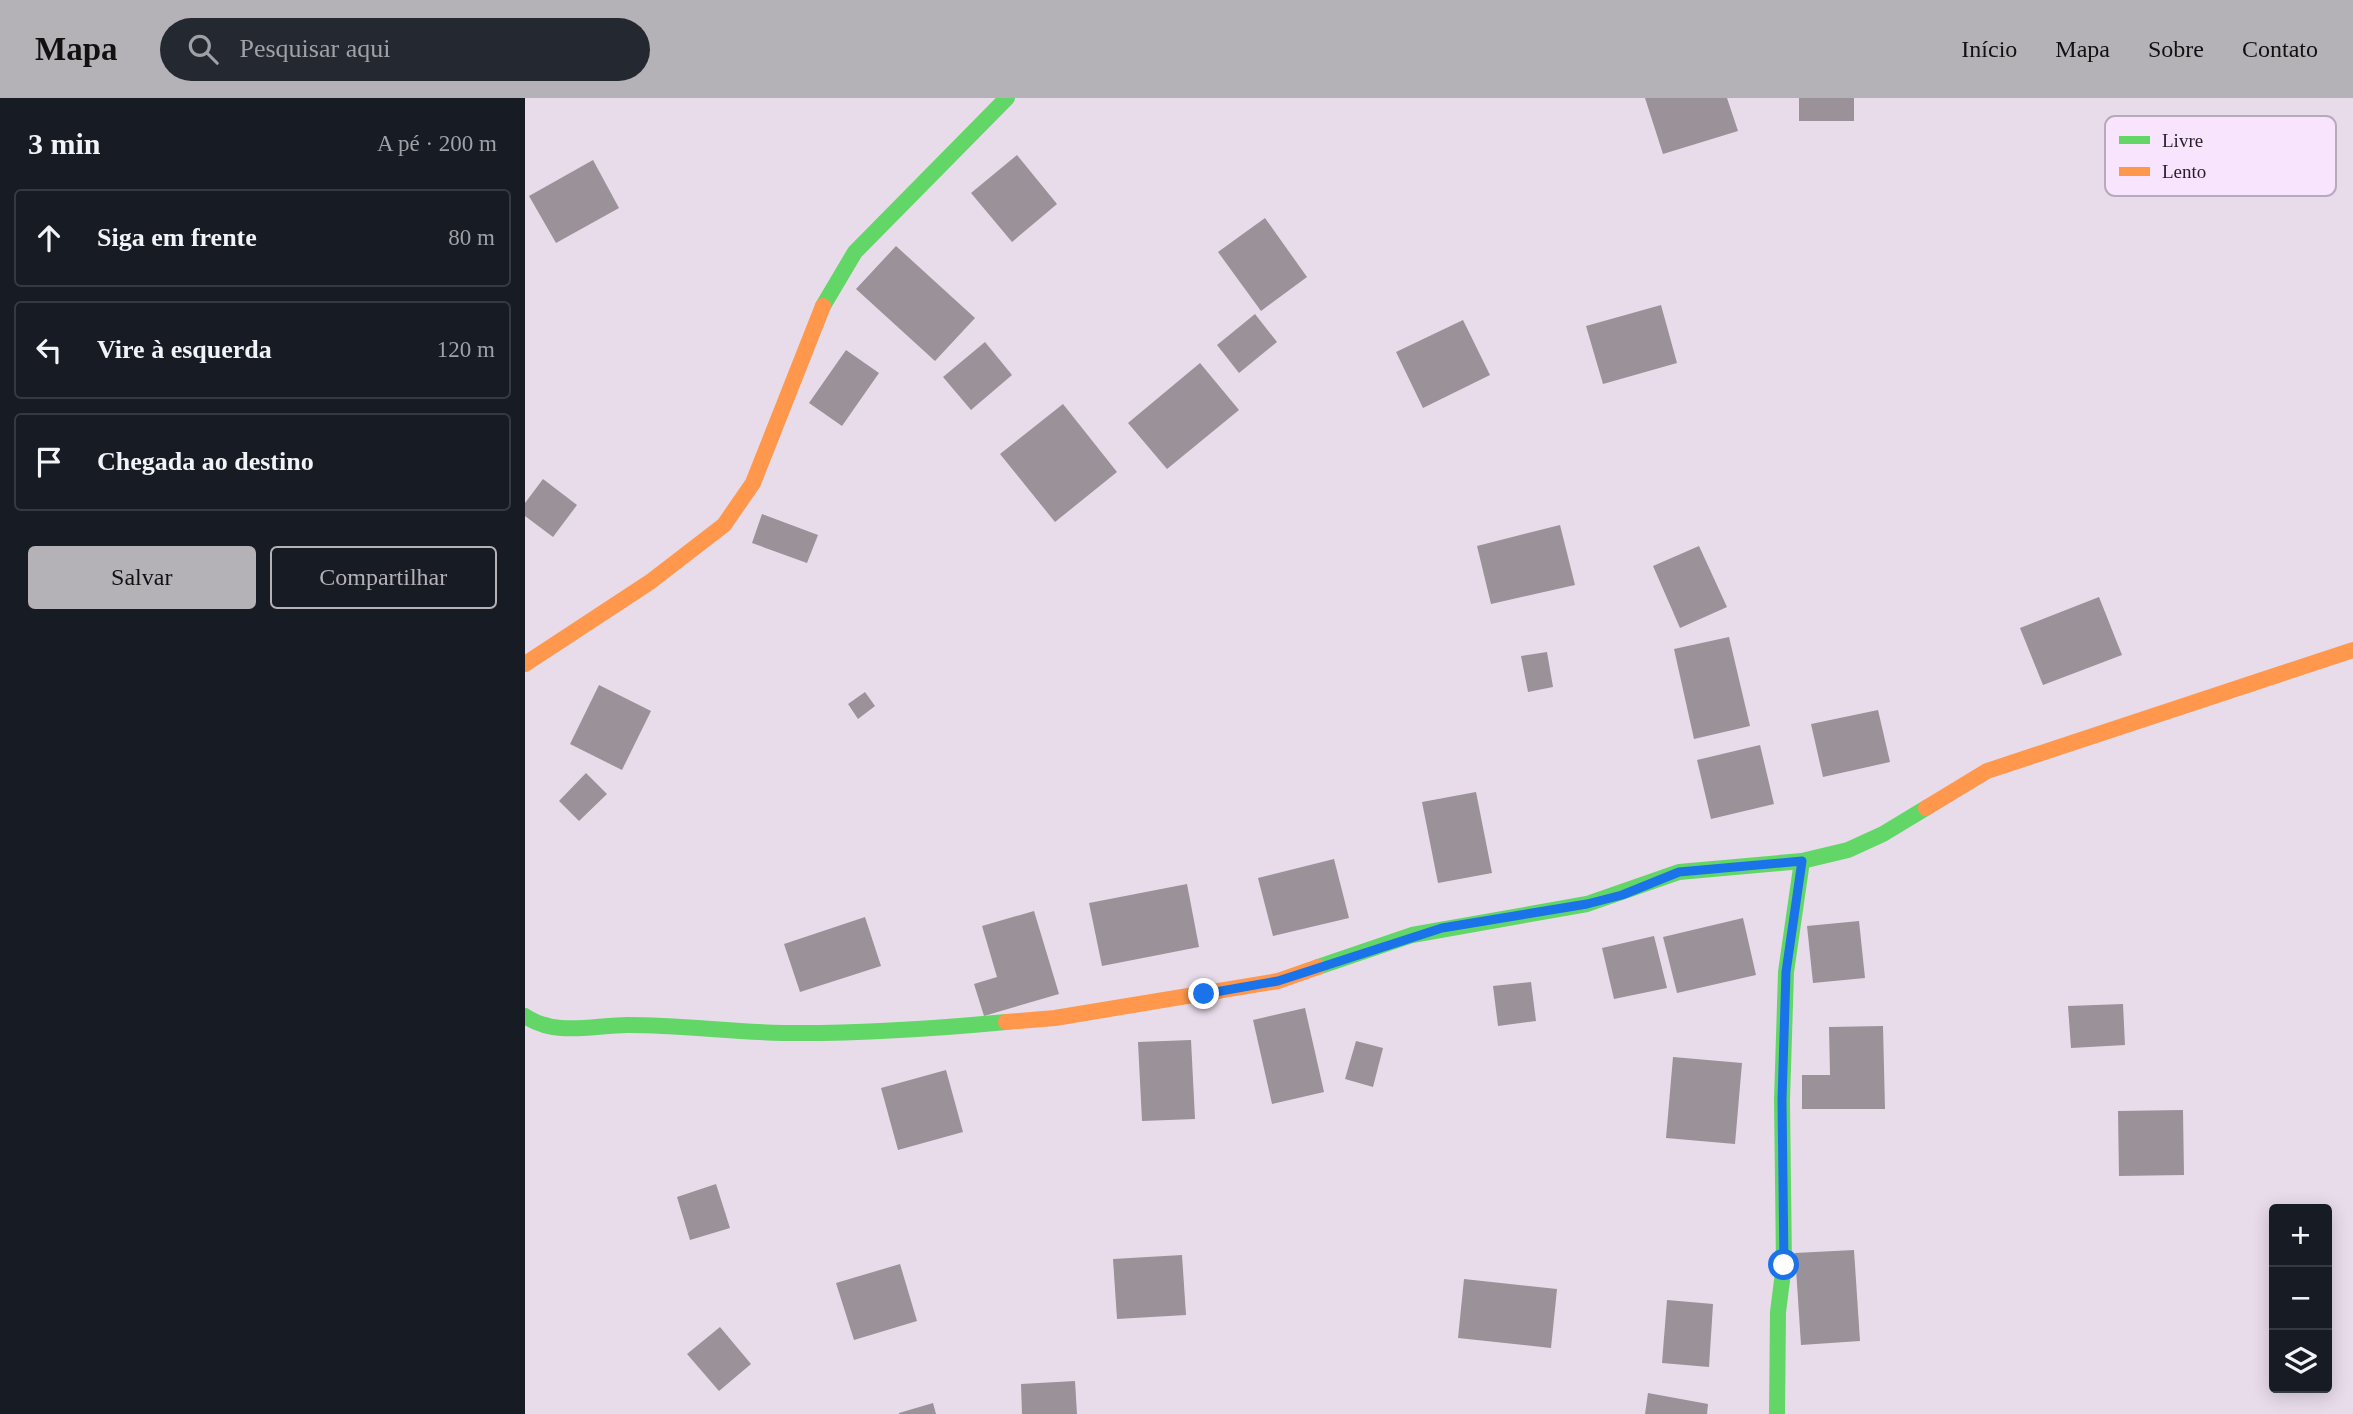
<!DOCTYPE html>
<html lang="pt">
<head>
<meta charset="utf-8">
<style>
	body { margin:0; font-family:"Times New Roman",serif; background:#242831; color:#f1f3f6 }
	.controls { position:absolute; right:21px; bottom:21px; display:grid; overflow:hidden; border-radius:7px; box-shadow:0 4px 18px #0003 }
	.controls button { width:63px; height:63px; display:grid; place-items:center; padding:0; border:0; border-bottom:2px solid #363941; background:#171b24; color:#f1f3f6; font:35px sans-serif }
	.stop { position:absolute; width:21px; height:21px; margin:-16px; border:5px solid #1a73e8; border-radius:50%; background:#fff }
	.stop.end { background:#1a73e8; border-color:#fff; box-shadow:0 2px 7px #0008 }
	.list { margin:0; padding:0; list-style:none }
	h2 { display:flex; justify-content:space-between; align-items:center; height:91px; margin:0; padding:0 28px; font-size:30px }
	h2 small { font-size:23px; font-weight:400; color:#9ea1a6 }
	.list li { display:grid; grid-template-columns:46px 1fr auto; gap:21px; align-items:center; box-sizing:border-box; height:98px; margin:0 14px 14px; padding:0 14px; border:2px solid #363941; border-radius:7px }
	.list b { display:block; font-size:26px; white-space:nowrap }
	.list em { font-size:23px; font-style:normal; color:#9ea1a6 }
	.actions { display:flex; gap:14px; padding:21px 28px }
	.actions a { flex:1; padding:16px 0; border:2px solid #b4b1b7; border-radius:7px; text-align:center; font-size:24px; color:#b4b1b7 }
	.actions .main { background:#b4b1b7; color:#111 }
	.icon { flex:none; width:38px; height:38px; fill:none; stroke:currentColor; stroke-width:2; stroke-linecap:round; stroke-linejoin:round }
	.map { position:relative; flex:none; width:1828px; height:1316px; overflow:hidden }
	header { display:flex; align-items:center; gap:42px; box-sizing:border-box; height:98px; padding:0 35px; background:#b4b1b7; color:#111 }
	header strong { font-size:33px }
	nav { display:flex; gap:38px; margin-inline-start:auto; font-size:24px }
	.search { width:490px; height:63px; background:#242831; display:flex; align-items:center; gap:18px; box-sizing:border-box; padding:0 24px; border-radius:38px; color:#9ea1a6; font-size:26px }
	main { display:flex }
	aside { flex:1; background:#171b24 }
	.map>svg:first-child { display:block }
	.building { fill:#9b9199 }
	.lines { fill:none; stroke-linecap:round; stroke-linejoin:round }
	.fast { stroke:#63d668; stroke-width:16 }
	.slow { stroke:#ff974d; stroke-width:16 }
	.route { stroke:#1a73e8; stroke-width:9 }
	.key { fill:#f9e4fd; stroke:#b9a9bd; stroke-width:2 }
	.key-label { font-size:19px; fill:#251e27 }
</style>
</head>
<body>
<header>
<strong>Mapa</strong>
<div class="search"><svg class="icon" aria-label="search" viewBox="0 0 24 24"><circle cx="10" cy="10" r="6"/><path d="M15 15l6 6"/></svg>Pesquisar aqui</div>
<nav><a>Início</a><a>Mapa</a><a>Sobre</a><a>Contato</a></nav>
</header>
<main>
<aside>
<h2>3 min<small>A pé · 200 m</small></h2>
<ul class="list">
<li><svg class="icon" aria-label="ahead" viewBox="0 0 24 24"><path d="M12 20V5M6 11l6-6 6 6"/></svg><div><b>Siga em frente</b></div><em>80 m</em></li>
<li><svg class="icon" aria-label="left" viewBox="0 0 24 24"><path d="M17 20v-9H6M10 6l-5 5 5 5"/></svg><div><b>Vire à esquerda</b></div><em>120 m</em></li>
<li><svg class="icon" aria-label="arrive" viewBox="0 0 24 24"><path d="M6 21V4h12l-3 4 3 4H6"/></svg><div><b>Chegada ao destino</b></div></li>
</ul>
<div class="actions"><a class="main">Salvar</a><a>Compartilhar</a></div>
</aside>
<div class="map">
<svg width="1828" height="1316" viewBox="0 0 1828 1316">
	<rect width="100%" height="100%" fill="#e8dcea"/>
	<!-- building -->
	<g class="building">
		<polygon points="1120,0 1202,0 1213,33 1138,56"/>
		<rect x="1274" y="0" width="55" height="23"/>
		<polygon points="492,57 532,106 487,144 446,95"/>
		<polygon points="68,62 94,110 31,145 4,98"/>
		<polygon points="740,120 782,179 736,213 693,154"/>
		<polygon points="371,148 450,220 410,263 331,191"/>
		<polygon points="1136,207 1152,265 1078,286 1061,228"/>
		<polygon points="730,216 752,244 714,275 692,247"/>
		<polygon points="938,222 965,277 898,310 871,254"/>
		<polygon points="460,244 487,277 446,312 418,279"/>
		<polygon points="321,252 354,275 317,328 284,305"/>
		<polygon points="675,265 714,312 642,371 603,325"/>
		<polygon points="538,306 592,374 530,424 475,356"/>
		<polygon points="18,381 52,407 28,439 0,418 0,405"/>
		<polygon points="237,416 293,437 282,465 227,445"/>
		<polygon points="1035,427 1050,487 966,506 952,448"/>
		<polygon points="1174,448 1202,509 1155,530 1128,468"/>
		<polygon points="1574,499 1597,557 1518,587 1495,530"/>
		<polygon points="1204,539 1225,628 1169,641 1149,551"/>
		<polygon points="1022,554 1028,589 1003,594 996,558"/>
		<polygon points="74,587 126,613 97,672 45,646"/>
		<polygon points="340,594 350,608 333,621 323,606"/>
		<polygon points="1353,612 1365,664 1298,679 1286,626"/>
		<polygon points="1235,647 1249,706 1186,721 1172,662"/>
		<polygon points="61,675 82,696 54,723 34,703"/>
		<polygon points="951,694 967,775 913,785 897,704"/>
		<polygon points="809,761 824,820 748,838 733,780"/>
		<polygon points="662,786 674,849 577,868 564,805"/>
		<polygon points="509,813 534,896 459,918 449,886 472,879 457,828"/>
		<polygon points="340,819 356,868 275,894 259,846"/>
		<polygon points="1218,820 1231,877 1152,895 1138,839"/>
		<polygon points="1334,823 1340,880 1288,885 1282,828"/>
		<polygon points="1129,838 1142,890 1089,901 1077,850"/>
		<polygon points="1006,884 1011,923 973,928 968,888"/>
		<polygon points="1598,906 1600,947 1546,950 1543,908"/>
		<polygon points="780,910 799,994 747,1006 728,922"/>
		<polygon points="1358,928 1360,1011 1277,1011 1277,977 1305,977 1304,929"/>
		<polygon points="666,942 670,1021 617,1023 613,944"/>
		<polygon points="831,943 858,950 848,989 820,981"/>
		<polygon points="1148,959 1217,965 1210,1046 1141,1040"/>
		<polygon points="421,972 438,1034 373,1052 356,990"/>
		<polygon points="1658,1012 1659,1077 1594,1078 1593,1013"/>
		<polygon points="191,1086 205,1130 165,1142 152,1099"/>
		<polygon points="1329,1152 1335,1243 1276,1247 1270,1155"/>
		<polygon points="657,1157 661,1217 592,1221 588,1161"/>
		<polygon points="375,1166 392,1223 329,1242 311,1185"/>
		<polygon points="939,1181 1032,1191 1026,1250 933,1240"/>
		<polygon points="1142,1202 1188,1206 1184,1269 1137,1265"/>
		<polygon points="195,1229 226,1266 194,1293 162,1256"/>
		<polygon points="550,1283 552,1316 497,1316 496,1286"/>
		<polygon points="1123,1295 1183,1306 1182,1316 1120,1316"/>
		<polygon points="408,1305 411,1316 374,1316 374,1315"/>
	</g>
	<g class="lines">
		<!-- fast -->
		<g class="fast">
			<polyline points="298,208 330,154 482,0"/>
			<polyline points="793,869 887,837 1062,806 1154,774 1277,763 1323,752 1358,736 1401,710"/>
			<path d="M0,918C31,939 68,927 103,927C155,927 206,934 258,935C333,936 406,931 481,924"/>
			<polyline points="1252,1316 1253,1214 1259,1167 1257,1002 1261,874 1277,763"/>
		</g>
		<!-- slow -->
		<g class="slow">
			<polyline points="0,566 125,484 199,427 228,385 298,208"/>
			<polyline points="1401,710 1462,673 1828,552"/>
			<polyline points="481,924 530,920 753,883 793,869"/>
		</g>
	</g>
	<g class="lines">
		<!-- route -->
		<polyline class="route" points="679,896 753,883 917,830 1062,806 1097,797 1154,774 1277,763 1261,874 1257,1002 1259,1167"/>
	</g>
	<!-- legend -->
	<rect x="1580" y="18" width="231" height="80" rx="10" class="key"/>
	<rect x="1594" y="38" width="31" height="8" fill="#63d668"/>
	<rect x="1594" y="69" width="31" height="9" fill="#ff974d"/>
	<g class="key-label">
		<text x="1637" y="49">Livre</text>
		<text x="1637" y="80">Lento</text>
	</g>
</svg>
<div class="controls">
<button>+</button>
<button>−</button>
<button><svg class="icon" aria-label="layers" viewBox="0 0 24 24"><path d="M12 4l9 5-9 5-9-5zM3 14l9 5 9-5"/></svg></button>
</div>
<div class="stop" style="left:1259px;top:1167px"></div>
<div class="stop end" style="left:679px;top:896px"></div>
</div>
</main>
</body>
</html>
